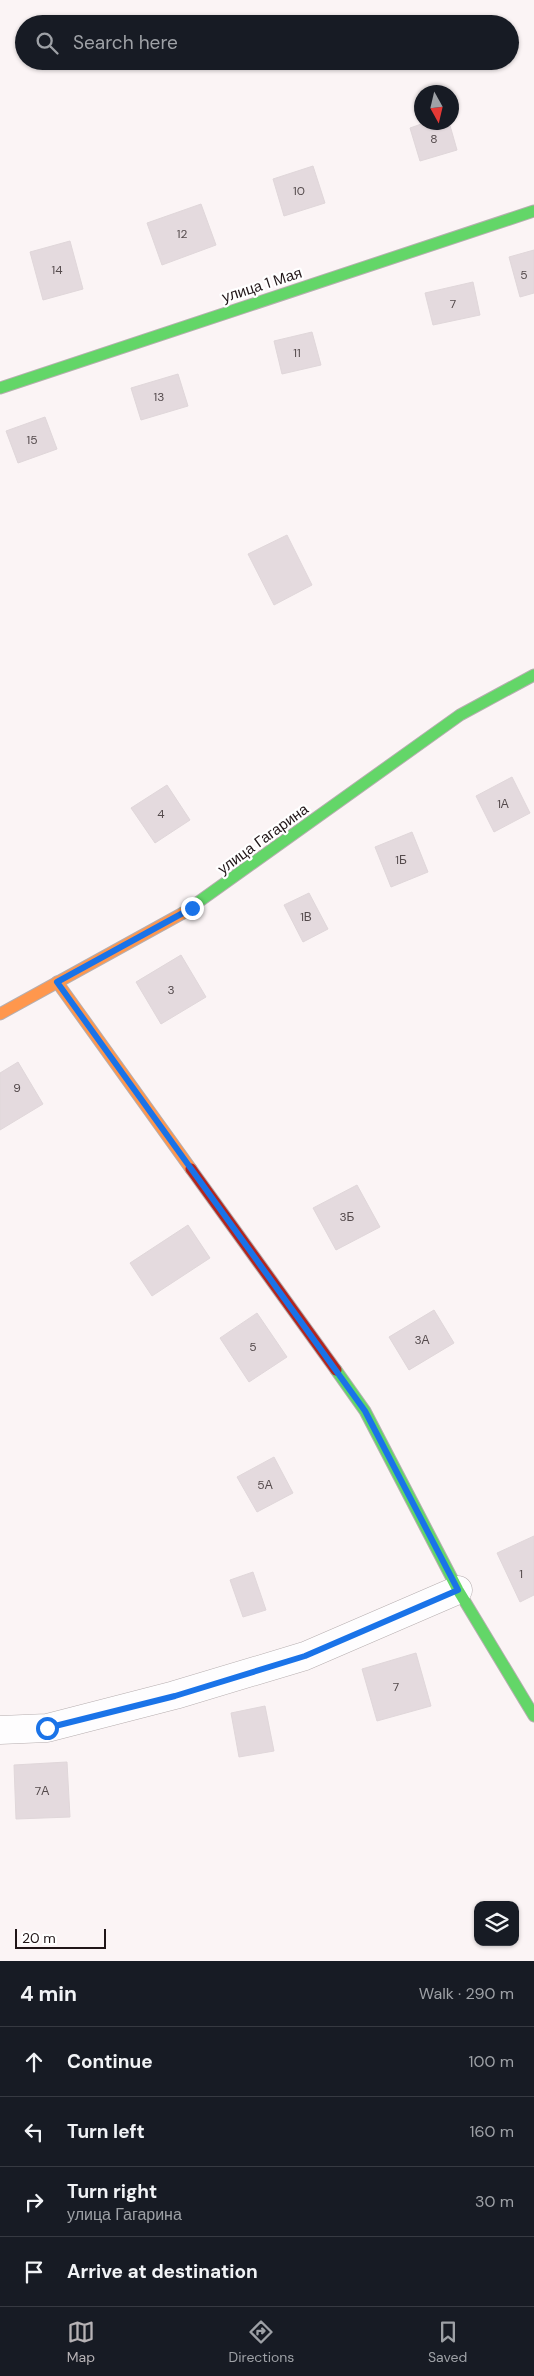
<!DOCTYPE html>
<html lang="en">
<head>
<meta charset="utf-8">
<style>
	body { margin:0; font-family:"DM Sans",sans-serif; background:#20242c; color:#f1f3f6 }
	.controls { position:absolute; right:15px; bottom:15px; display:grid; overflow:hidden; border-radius:10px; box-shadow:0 1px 4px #0004 }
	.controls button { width:45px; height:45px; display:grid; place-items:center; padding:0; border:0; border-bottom:1px solid #363941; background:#171b24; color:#f1f3f6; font:25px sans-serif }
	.compass { position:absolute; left:414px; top:85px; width:45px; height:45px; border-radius:50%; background:#171b24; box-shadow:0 1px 4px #0004; rotate:172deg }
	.scale { position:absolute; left:15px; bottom:12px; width:91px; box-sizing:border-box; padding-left:5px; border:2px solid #201517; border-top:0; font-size:14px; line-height:18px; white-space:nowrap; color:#201517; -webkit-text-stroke:4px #fff; paint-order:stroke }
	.stop { position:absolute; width:15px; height:15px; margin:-11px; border:4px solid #1a73e8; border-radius:50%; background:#fff }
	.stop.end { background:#1a73e8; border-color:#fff; box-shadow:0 1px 5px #0008 }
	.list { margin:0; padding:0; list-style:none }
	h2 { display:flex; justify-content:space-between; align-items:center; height:65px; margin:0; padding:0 20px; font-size:21px }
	h2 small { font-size:16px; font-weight:400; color:#9ea1a6 }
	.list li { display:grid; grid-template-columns:32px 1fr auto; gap:15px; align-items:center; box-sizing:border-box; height:70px; padding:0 20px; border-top:1px solid #363941 }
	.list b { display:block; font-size:19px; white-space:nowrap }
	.list p { margin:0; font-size:16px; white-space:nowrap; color:#9ea1a6 }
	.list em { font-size:16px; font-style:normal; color:#9ea1a6 }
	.icon { flex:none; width:28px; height:28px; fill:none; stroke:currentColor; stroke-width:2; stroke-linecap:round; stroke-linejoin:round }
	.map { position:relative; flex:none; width:534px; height:1961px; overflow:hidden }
	.search { position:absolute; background:#171b24; box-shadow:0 1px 4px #0004; left:15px; right:15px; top:15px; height:55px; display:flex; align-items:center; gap:12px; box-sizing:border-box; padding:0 18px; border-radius:28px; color:#9ea1a6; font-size:19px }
	.sheet { height:345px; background:#171b24 }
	nav { display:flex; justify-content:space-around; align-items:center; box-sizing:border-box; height:70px; border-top:1px solid #363941; background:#171b24; font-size:14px; color:#9ea1a6 }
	nav a { display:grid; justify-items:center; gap:2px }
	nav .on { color:#b6b2b5 }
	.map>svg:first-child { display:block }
	.building { fill:#e4dade; stroke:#e0d7da }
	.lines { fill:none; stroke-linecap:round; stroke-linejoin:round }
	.street-casing { stroke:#b6aeaf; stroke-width:29 }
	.fast-casing { stroke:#b6aeaf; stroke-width:13 }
	.slow-casing { stroke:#b6aeaf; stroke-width:13 }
	.jam-casing { stroke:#b6aeaf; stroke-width:13 }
	.street { stroke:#fefdfe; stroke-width:28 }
	.fast { stroke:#63d668; stroke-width:11 }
	.slow { stroke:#ff974d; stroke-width:11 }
	.jam { stroke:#b3261e; stroke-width:11 }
	.route { stroke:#1a73e8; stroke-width:6 }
	.labels { text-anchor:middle; stroke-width:4.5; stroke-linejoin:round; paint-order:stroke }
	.number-label { font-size:12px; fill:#544a4c }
	.street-label { font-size:15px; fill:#201517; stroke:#fff }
</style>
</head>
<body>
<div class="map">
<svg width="534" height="1961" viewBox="0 0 534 1961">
	<rect width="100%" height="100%" fill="#fbf4f5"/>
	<!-- building -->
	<g class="building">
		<polygon points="427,122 449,122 457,150 420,161 410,128"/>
		<polygon points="313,166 325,203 284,216 273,179"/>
		<polygon points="201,204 216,245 162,265 147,223"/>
		<polygon points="70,241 83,289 43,300 30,252"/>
		<polygon points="534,250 534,293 520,297 509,257"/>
		<polygon points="473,282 480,315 433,325 425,293"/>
		<polygon points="312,332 321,365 282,374 274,341"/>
		<polygon points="178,374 188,406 141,420 131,388"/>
		<polygon points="45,417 57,449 18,463 6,431"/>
		<polygon points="287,535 312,585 274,605 248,554"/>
		<polygon points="512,777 530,813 494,832 476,796"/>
		<polygon points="167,785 190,820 155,843 131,808"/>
		<polygon points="412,832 428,872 391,887 375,847"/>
		<polygon points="309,893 328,929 303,942 284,905"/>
		<polygon points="181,955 206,997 161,1024 136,982"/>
		<polygon points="18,1062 43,1104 0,1130 0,1073"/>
		<polygon points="357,1185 380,1227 336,1250 313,1208"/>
		<polygon points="188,1225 210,1258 152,1296 130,1263"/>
		<polygon points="434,1310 454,1343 409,1370 389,1337"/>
		<polygon points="257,1313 287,1357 249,1382 220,1338"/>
		<polygon points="274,1457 293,1493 257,1512 237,1477"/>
		<polygon points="534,1536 534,1595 520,1602 497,1553"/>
		<polygon points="253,1572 266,1610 243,1617 230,1580"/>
		<polygon points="416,1653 431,1706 377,1721 362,1669"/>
		<polygon points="265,1706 274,1751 239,1757 231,1713"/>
		<polygon points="67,1762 70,1817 16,1819 14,1765"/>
	</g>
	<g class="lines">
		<!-- street casing -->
		<g class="street-casing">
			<polyline id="street" points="0,1730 47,1728 175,1695 305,1656 458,1590"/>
		</g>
		<!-- fast casing -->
		<g class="fast-casing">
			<g id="fast">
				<polyline points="0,388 534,211"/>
				<polyline points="183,913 460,715 534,675"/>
				<polyline points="336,1370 365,1411 458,1590 534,1716"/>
			</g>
		</g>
		<!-- slow casing -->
		<g class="slow-casing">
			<g id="slow">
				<polyline points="57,982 191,1169"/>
				<polyline points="0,1014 183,913"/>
			</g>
		</g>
		<!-- jam casing -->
		<g class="jam-casing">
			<polyline id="jam" points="191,1169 336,1370"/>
		</g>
		<!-- street -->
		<use href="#street" class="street"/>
		<!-- fast -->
		<use href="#fast" class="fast"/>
		<!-- slow -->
		<use href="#slow" class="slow"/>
		<!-- jam -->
		<use href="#jam" class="jam"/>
	</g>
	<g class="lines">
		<!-- route -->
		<polyline class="route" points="47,1728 175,1696 305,1656 458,1590 365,1411 57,982 192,908"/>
	</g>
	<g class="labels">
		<!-- number labels -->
		<g class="number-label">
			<text x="434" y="143">8</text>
			<text x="299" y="195">10</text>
			<text x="182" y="238">12</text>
			<text x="57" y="274">14</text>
			<text x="524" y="279">5</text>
			<text x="453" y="308">7</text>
			<text x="297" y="357">11</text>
			<text x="159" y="401">13</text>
			<text x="32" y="444">15</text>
			<text x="503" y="808">1А</text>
			<text x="161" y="818">4</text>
			<text x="401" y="864">1Б</text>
			<text x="306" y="921">1В</text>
			<text x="171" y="994">3</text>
			<text x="17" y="1092">9</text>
			<text x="347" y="1221">3Б</text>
			<text x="422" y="1344">3А</text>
			<text x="253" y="1351">5</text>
			<text x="265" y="1489">5А</text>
			<text x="521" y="1578">1</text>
			<text x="396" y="1691">7</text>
			<text x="42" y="1795">7А</text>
		</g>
		<!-- street labels -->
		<g class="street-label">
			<text transform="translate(262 285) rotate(-18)" y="5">улица 1 Мая</text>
			<text transform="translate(263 839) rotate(-36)" y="5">улица Гагарина</text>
		</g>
	</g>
</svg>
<div class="controls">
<button><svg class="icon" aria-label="layers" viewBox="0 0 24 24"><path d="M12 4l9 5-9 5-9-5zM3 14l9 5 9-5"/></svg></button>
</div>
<svg class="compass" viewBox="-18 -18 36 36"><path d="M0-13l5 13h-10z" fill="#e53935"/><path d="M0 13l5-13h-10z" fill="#9ea1a6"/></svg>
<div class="scale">20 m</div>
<div class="stop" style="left:47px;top:1728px"></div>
<div class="stop end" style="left:192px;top:908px"></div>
<div class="search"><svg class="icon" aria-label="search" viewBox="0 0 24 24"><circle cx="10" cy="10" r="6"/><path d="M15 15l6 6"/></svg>Search here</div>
</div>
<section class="sheet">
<h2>4 min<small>Walk · 290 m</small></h2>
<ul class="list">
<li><svg class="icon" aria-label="ahead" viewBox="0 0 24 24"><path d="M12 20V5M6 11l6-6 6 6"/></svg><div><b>Continue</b></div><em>100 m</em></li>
<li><svg class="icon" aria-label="left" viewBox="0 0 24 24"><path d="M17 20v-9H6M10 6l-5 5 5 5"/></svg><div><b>Turn left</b></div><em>160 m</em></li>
<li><svg class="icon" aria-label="right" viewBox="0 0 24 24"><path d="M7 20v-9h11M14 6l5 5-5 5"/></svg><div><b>Turn right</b><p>улица Гагарина</p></div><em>30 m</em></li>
<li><svg class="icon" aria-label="arrive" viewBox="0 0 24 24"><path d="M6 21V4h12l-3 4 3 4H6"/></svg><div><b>Arrive at destination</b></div></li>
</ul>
</section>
<nav>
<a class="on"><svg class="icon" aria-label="map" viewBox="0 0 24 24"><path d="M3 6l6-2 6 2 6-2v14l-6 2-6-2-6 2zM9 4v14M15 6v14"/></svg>Map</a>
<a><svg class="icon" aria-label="directions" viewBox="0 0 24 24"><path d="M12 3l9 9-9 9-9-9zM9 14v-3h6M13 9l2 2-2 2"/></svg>Directions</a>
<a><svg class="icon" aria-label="saved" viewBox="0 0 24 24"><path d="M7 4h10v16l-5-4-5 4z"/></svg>Saved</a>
</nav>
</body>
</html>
